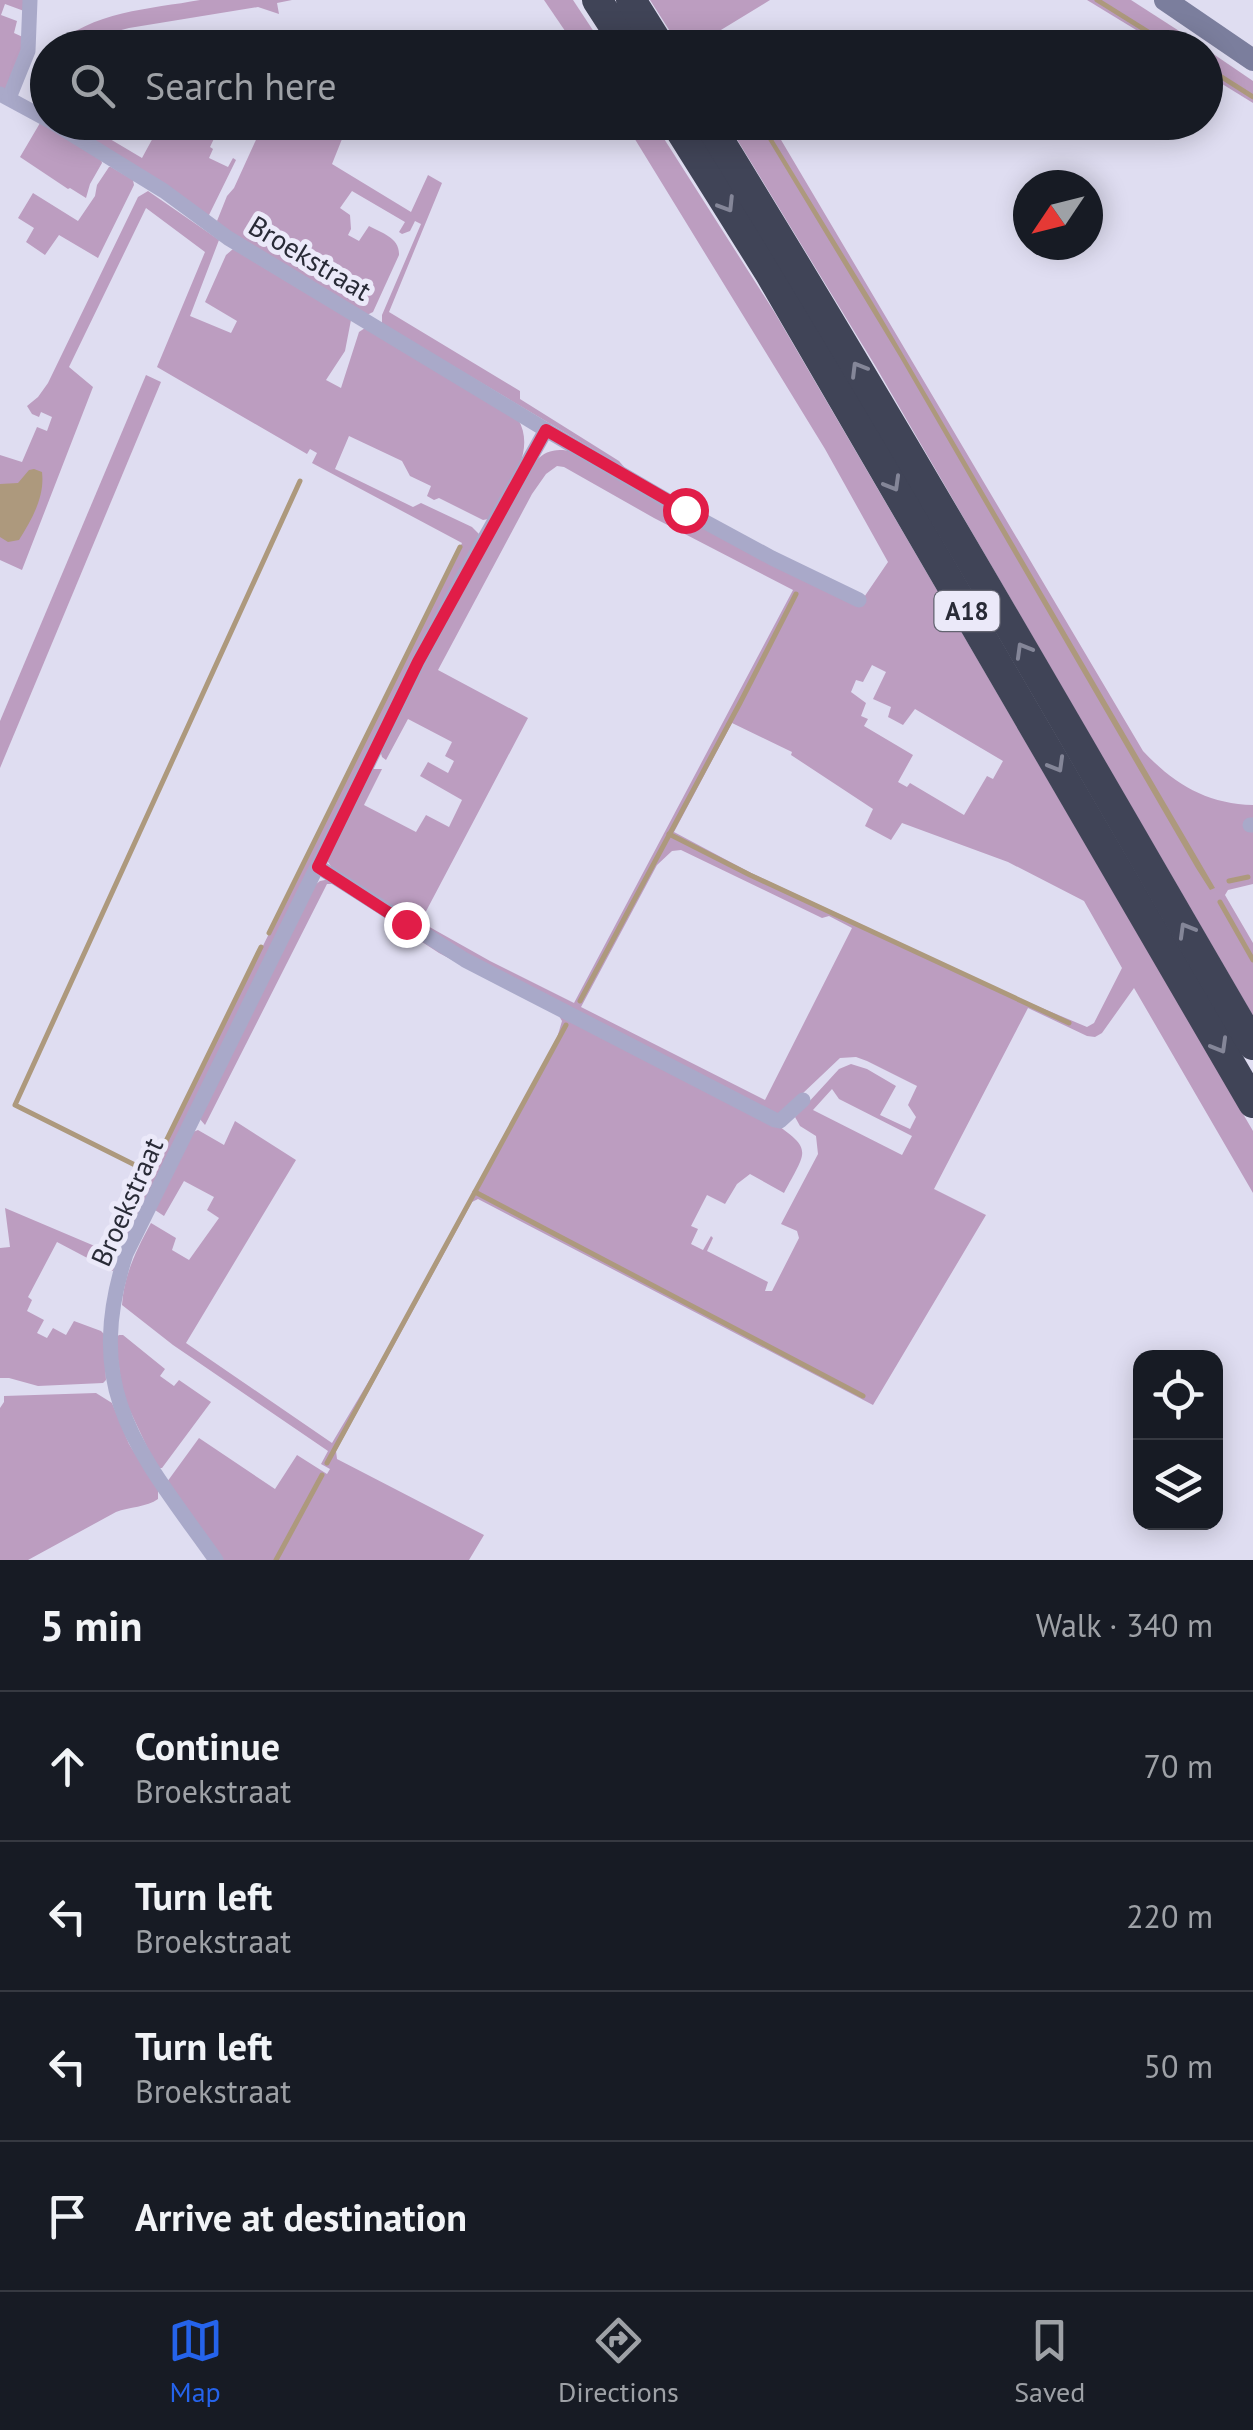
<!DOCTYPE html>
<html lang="en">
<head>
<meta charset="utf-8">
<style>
	body { margin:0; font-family:"PT Sans",sans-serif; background:#20242c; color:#f1f3f6 }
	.controls { position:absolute; right:30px; bottom:30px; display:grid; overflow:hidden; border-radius:20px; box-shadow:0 5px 25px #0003 }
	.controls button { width:90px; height:90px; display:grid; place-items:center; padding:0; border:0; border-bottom:2px solid #363941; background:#171b24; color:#f1f3f6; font:50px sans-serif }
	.compass { position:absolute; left:1013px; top:170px; width:90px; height:90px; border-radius:50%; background:#171b24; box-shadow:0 5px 25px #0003; rotate:235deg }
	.stop { position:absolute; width:30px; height:30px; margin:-22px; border:8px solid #e11d48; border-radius:50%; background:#fff }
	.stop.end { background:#e11d48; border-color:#fff; box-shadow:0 2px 10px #0008 }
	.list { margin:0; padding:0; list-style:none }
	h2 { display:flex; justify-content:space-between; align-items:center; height:130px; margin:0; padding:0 40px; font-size:42px }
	h2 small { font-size:32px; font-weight:400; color:#9ea1a6 }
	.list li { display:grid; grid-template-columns:65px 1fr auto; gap:30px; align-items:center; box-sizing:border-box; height:150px; padding:0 40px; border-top:2px solid #363941 }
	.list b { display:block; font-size:38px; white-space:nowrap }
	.list p { margin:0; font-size:32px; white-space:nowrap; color:#9ea1a6 }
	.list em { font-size:32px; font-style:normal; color:#9ea1a6 }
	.icon { flex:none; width:55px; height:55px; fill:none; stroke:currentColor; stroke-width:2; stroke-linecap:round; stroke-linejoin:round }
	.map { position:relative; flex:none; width:1253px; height:1560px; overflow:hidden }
	.search { position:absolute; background:#171b24; box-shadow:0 5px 25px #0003; left:30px; right:30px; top:30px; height:110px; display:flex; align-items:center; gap:25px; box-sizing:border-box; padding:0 35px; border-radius:55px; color:#9ea1a6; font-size:38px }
	.sheet { height:730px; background:#171b24 }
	nav { display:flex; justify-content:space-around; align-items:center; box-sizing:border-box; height:140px; border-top:2px solid #363941; background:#171b24; font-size:28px; color:#9ea1a6 }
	nav a { display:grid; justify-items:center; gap:5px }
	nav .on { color:#2563eb }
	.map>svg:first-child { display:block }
	.green { fill:#bc9dc0; fill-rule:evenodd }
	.water { fill:#ad997d }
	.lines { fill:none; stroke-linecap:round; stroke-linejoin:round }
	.stream { stroke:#ad997d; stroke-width:5 }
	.street { stroke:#a9a9c9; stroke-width:15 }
	.secondary { stroke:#7b7e9d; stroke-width:22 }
	.highway { stroke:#404457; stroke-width:30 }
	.oneway { stroke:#848698 }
	.route { stroke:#e11d48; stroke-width:12 }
	.labels { text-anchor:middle; stroke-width:10; stroke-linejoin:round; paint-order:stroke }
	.shield { fill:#ebe9f9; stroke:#636471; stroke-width:2.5 }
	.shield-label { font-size:25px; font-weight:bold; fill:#292b37 }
	.street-label { font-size:28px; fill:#292b37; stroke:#ebe9f9 }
</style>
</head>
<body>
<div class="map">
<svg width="1253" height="1560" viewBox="0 0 1253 1560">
	<rect width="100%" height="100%" fill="#dfddf1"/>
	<!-- green -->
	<g class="green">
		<polygon points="0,0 25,0 24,11 5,4 1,15 17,21 14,33 25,38 8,90 0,89"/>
		<path d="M200,0H292L277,3L279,14L258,7L129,28L102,35L76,47L54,48C90,11 151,9 200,0Z"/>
		<polygon points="544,0 573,0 604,47 576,47"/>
		<polygon points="650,0 770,0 716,33 725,48 680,47"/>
		<polygon points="1087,0 1131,0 1204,47 1164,47"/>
		<polygon points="1206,49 1253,81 1253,103 1206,74"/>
		<path d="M345,122L348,124L332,164L411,212L428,175L442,183L389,312L520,391V399L619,461L625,468L382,324V315L421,224L415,221L410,231L402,234L399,232L405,222L352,191L340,208L350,215L351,229L348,235L359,241L369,226C382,233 400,238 399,255L373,312L367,315L225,230L217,221L227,196L234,188L260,131L246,123Z"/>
		<polygon points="40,123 101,159 102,163 90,184 86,198 70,188 68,189 20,157"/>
		<polygon points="63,123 83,123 142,158 161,123 182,123 178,132 194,140 202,123 221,124 210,147 213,149 209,158 228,167 233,158 236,160 209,215 206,216"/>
		<path d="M625,123H654L775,313L1253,1131V1193L1134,988L1102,1033L1095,1037L1087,1036L1028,1008L934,1189L986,1215L873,1405L478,1199L472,1202L336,1451L337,1459L484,1535L469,1560H222L167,1482L199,1438L275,1489L297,1455L327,1474L330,1469L321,1464L328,1451L173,1345L122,1305C124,1274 137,1249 151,1223L176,1238L172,1250L189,1260L219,1218L207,1210L214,1197L184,1181L164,1216L155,1210L193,1132L198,1130L224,1145L235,1121L296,1160L186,1343L332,1443L382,1359L557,1038L562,1021L559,1016L439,953L333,884H327L205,1125L199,1118L315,885L320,881L330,879L470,967L770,1120C814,1150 807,1149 784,1193L750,1174L737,1184L725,1204L707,1195L691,1226L698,1229L691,1244L703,1250L711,1236L713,1238L707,1251L768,1282L765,1291H772L799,1238L797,1231L781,1224L818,1154L816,1136L800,1126L795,1117L839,1069L851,1064L867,1069L896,1086L880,1115L910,1129L916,1117L908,1105L917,1086L867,1061L856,1057L840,1058L782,1113L777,1114L766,1111L452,948L337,875L328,862V856L371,769H382L364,805L416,832L426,815L449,827L462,800L420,776L428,762L448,773L454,761L445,756L452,742L408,719L386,760L382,757L380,750L471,570L536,461C546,450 558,448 573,452L750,552L858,606L888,562L825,449ZM557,466L564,467L654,518L793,590L574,1003L490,961L426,925L423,917L528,718L438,670L532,494L546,474ZM872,665L886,672L873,699L891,707L888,717L903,725L915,709L1003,761L993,779L987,776L964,815L910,783L907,787L898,782L913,755L864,726L868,719L861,716L866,703L851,692L856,680L863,682ZM732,723L792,752L791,755L873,809L865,826L891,840L902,823L1008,862L1084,901L1122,968L1094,1023L1087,1027L1030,1003L751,873L674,832ZM681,850L822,918L829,916L852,928L765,1100L581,1007L657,865L672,851ZM832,1089L839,1099L912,1136L902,1155L813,1110Z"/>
		<path d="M727,123H771L1143,751C1174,784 1207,804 1253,805V884L1228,890L1225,895L1253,943V1016L876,367Z"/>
		<polygon points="109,167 111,167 133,180 134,185 98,258 59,235 45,255 26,242 34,228 18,218 33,193 78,221 95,196 97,185"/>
		<path d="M148,191L219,240L190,316L231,333L237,321L205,302L226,255L233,249L351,320L345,351L326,380L341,388L359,332L365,328L518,419C538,454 505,490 488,519L483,520L439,498L434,500L427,496L431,486L410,476L402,461L349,436L335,469L413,507L421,503L472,527L479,534L124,1244L111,1243L122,1231L462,543L312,463L317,453L310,449L307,454L157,367L205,252L146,208L69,367L93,387L22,570L0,560V455L22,462L37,427L47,431L52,417L41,412L39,417L32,414L27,406L38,397L48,383L138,197Z"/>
		<polygon points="146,375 161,382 0,768 0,721"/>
		<path d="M5,1208L97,1247C106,1253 113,1259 115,1270L112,1271L57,1242L28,1297L32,1300L27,1311L44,1320L37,1333L47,1338L53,1328L66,1335L74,1321L101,1331L104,1334L106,1380L103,1383L38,1386L9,1378H0V1248L10,1247Z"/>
		<polygon points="119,1335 123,1335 165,1369 160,1376 174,1386 179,1380 211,1402 162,1468 157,1468 123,1396 115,1338"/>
		<path d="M96,1393L112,1403L129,1444L158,1490V1499C147,1507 129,1507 116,1512L28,1560H0V1408L4,1402V1396Z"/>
	</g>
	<!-- water -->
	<g class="water">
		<polygon points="758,123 763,123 872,301 1215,888 1210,890 1196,868 899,356"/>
		<path d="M34,469L42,472C45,497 32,519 19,540L8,542L0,537V484L18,483L29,470Z"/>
	</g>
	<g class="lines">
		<!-- stream -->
		<g class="stream">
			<polyline points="1097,0 1174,48"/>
			<polyline points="1206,67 1253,97"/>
			<polyline points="669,834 750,875 1069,1023"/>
			<polyline points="1229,881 1248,877"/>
			<polyline points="1220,902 1253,960"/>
			<polyline points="269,933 460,547"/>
			<polyline points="580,1001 740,703 796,594"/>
			<polyline points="151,1173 15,1105 300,481"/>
			<polyline points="475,1192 863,1396"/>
			<polyline points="122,1231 261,947"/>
			<polyline points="327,1463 566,1025"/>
			<polyline points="276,1560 322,1475"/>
		</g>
		<!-- street -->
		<g class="street">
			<polyline points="0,94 48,120"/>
			<polyline points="9,98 28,51 30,0"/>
			<path d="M52,122L164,191L228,238L546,430L464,575L418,662L126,1254C81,1393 140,1453 216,1560"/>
			<polyline points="546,430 685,511 772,558 859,600"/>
			<polyline points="1250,825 1253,825"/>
			<polyline points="319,867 465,960 775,1120 780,1121 803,1100"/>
		</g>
		<!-- secondary -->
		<polyline class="secondary" points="1165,0 1253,60"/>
		<!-- highway -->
		<g class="highway">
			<polyline points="597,0 628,48"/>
			<polyline points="631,0 661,48"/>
			<polyline points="675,122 769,272 1253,1103"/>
			<path d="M708,122C896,426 1073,736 1253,1045"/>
		</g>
	</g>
	<!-- one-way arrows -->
	<defs><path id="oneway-chevron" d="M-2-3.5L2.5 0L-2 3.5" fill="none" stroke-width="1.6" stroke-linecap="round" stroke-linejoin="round" transform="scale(2.5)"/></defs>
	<g class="oneway">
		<use href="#oneway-chevron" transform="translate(727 205) rotate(58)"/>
		<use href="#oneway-chevron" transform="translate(858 369) rotate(-121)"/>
		<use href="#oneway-chevron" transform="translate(893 484) rotate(60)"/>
		<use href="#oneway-chevron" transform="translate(1023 650) rotate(-120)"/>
		<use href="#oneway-chevron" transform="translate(1057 765) rotate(60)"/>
		<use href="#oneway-chevron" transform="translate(1186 930) rotate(-120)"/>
		<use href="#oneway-chevron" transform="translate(1220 1046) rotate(60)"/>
	</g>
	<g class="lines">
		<!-- route -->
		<polyline class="route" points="406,924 318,867 418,662 546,430 685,510"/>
	</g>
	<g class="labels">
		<!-- shield labels -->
		<rect class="shield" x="934.5" y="591" width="65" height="40" rx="8"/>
		<g class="shield-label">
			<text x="967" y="620">A18</text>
		</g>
		<!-- street labels -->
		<g class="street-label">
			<text transform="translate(310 258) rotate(31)" y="10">Broekstraat</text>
			<text transform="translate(127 1202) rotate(-66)" y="10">Broekstraat</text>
		</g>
	</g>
</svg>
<div class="controls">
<button><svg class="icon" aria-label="locate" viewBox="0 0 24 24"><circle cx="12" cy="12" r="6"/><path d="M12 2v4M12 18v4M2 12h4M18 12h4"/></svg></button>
<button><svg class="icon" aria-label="layers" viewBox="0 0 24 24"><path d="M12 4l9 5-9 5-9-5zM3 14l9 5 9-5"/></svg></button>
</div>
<svg class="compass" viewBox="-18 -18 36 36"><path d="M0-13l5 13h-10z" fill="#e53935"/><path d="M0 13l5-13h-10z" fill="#9ea1a6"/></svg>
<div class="stop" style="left:685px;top:510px"></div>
<div class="stop end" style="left:406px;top:924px"></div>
<div class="search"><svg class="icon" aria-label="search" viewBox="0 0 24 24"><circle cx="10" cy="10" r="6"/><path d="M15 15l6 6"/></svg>Search here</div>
</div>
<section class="sheet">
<h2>5 min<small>Walk · 340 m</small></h2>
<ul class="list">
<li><svg class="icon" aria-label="ahead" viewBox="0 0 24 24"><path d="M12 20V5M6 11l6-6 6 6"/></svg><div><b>Continue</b><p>Broekstraat</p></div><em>70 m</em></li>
<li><svg class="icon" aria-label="left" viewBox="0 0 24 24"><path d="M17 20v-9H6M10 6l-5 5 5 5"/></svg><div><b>Turn left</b><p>Broekstraat</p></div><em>220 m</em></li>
<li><svg class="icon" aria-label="left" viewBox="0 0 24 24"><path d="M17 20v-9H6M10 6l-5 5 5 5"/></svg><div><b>Turn left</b><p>Broekstraat</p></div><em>50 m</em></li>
<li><svg class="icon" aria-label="arrive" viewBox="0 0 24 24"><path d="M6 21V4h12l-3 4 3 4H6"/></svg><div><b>Arrive at destination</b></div></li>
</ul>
</section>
<nav>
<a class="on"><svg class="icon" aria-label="map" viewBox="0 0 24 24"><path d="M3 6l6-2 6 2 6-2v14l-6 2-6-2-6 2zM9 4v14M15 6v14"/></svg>Map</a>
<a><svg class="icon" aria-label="directions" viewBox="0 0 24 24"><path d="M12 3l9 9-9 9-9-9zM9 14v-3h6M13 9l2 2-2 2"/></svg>Directions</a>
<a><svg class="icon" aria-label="saved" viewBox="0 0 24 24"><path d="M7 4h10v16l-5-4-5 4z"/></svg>Saved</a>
</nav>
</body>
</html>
